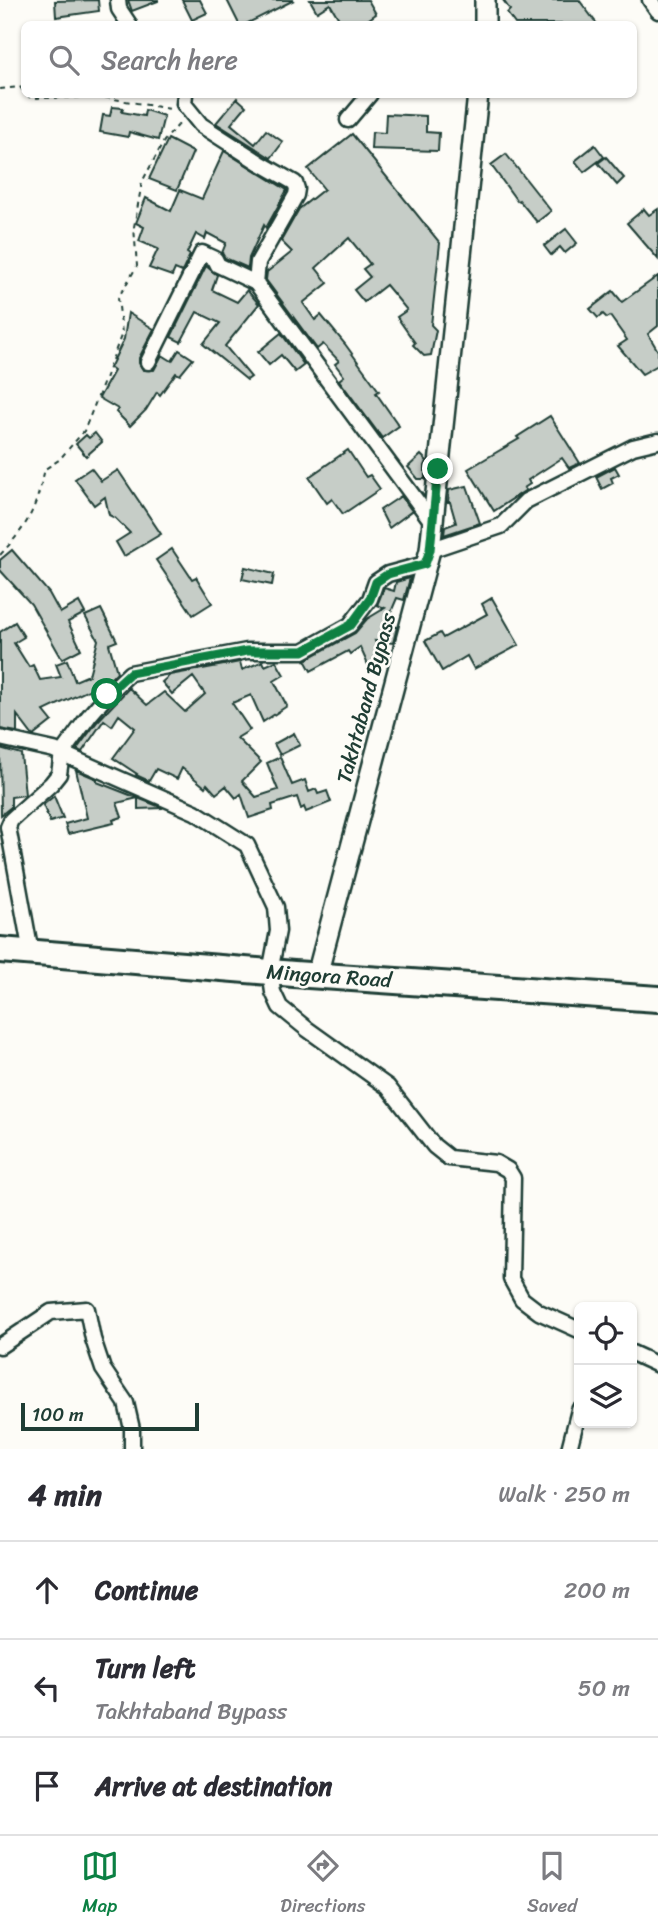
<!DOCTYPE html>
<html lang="en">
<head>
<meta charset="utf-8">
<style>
	body { margin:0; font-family:Sriracha,sans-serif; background:#f7f7f7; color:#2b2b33 }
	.controls { position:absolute; right:21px; bottom:21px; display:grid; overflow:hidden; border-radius:10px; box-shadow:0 2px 5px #0004 }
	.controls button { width:63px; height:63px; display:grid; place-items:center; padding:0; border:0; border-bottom:2px solid #e1e1e2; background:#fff; color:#2b2b33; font:35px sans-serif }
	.scale { position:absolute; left:21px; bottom:18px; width:178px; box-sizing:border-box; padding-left:7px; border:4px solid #1f3d34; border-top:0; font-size:19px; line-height:24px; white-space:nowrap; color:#1f3d34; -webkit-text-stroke:5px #fdfcf7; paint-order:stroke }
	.stop { position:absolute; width:21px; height:21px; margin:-16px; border:5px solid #0b8043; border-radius:50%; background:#fff }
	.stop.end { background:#0b8043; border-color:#fff; box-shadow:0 2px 7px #0008 }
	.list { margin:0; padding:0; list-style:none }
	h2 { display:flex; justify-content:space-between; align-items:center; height:91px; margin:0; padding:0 28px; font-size:30px }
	h2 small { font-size:23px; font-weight:400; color:#7c7c81 }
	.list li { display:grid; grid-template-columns:46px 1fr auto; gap:21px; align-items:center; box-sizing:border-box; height:98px; padding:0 28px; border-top:2px solid #e1e1e2 }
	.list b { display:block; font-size:26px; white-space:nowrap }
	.list p { margin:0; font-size:23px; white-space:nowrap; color:#7c7c81 }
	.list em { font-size:23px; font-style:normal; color:#7c7c81 }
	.icon { flex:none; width:38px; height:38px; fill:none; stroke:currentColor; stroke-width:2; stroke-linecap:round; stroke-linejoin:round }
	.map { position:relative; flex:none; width:658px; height:1449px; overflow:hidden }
	.search { position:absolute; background:#fff; box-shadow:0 2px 5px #0004; left:21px; right:21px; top:21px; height:77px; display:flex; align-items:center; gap:18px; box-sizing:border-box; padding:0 24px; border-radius:10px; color:#7c7c81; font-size:26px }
	.sheet { height:385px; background:#fff }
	nav { display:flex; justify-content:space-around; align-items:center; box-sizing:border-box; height:98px; border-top:2px solid #e1e1e2; background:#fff; font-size:19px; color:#7c7c81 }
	nav a { display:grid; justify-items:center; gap:4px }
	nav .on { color:#0b8043 }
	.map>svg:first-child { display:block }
	.building { fill:#c6cdc7; stroke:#1f3d34; stroke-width:2 }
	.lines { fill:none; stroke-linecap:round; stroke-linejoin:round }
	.street-casing { stroke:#1f3d34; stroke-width:19 }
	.secondary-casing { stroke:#1f3d34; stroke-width:24 }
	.highway-casing { stroke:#1f3d34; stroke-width:30 }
	.path { stroke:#1f3d34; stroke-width:2; stroke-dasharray:5 5; stroke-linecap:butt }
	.street { stroke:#fdfcf7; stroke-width:14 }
	.secondary { stroke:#fdfcf7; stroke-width:19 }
	.highway { stroke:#fdfcf7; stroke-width:24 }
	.route { stroke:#0b8043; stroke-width:9 }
	.labels { text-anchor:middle; stroke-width:5; stroke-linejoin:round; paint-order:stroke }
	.street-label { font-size:21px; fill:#1f3d34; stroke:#fdfcf7 }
</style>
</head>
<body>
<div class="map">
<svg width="658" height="1449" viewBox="0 0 658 1449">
	<rect width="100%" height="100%" fill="#fdfcf7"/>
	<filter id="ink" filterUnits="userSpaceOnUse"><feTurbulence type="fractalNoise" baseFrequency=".0143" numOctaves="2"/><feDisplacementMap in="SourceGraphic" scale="14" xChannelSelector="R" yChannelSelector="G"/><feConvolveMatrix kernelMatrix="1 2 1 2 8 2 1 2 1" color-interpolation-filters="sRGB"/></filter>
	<g filter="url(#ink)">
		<!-- building -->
		<g class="building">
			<polygon points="98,0 99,11 56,17 55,1"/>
			<polygon points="128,0 158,0 158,1 132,11"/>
			<polygon points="182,0 200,0 207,13 192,20"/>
			<polygon points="227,0 294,0 246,24 239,24"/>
			<polygon points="310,0 368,0 376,14 362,24 342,24 330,4 317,12"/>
			<polygon points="503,0 579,0 597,24 515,24 507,13 510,10"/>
			<polygon points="237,98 246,106 231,124 255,144 266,130 283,142 271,158 216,123"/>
			<polygon points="112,107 123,108 122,112 144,116 145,110 164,116 158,140 129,132 128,137 100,132 103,115 110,116"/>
			<polygon points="386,114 426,116 426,132 439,133 438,151 371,149 372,132 385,133"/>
			<polygon points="352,134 440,243 431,325 436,330 431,355 424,356 413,345 415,343 397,317 407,310 386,285 364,302 354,290 370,277 363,269 370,264 349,238 316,268 328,283 303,303 315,320 321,315 345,344 379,391 376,393 399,426 382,438 339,380 344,376 335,364 339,361 323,344 317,349 266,280 267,272 292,252 281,241 299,209 324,189 308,169"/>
			<polygon points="168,139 193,152 177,190 149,179"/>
			<polygon points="595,145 604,157 584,172 575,161"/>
			<polygon points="224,151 287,190 266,228 264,225 249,258 248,268 225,258 222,253 226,243 207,233 205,239 196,234 187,253 190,255 182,272 175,269 172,276 149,268 158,249 139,241 144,227 136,223 146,198 171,211 180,190 202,199"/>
			<polygon points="506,154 551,211 537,222 519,200 517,201 491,165"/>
			<polygon points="606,157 624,178 617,185 598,163"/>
			<polygon points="644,209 649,215 658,209 658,259 627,223"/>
			<polygon points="566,229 577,243 565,253 560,247 551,255 544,246"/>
			<polygon points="206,266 217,275 212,290 237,302 247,290 259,304 225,346 251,377 247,380 203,344 220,323 197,312 181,342 171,337"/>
			<polygon points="658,276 658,326 648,334 658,351 658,365 642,374 618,346 627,340 610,316 607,318 603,314 598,318 590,309 613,291 622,302"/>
			<polygon points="128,313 154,329 139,358 139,363 143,370 154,370 162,355 172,361 179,350 193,359 180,375 176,373 160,395 157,392 146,410 130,426 116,412 118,409 99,398 114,371 110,368 124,339"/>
			<polygon points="281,333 304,365 295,372 281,355 269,365 258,352"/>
			<polygon points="550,416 580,463 569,468 562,458 528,480 530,484 524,488 526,490 494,511 468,469 519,439 517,437"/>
			<polygon points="95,433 102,442 86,456 76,444 86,435 89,438"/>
			<polygon points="348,450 366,477 370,475 380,489 343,514 332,499 327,503 309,477"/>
			<polygon points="421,455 427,461 425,466 425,479 418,479 408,467"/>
			<polygon points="615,467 619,474 611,478 613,483 602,489 596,477"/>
			<polygon points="91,468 101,481 118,470 161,534 124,556 116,542 130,533 115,518 109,515 105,497 94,505 75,479"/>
			<polygon points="467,486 480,523 444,535 445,527 456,523 450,502 448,502 449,490"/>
			<polygon points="401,496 412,511 389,528 380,510"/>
			<polygon points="172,549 192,579 196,577 212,603 193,615 156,560"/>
			<polygon points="12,550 49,593 60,613 79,602 85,613 68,622 81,649 62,659 31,604 0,570 0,560"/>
			<polygon points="245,567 274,574 272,585 242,579"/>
			<polygon points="410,578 404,600 397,598 385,626 397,627 393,643 375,641 383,662 369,667 360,647 350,654 348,651 311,671 305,660 355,633 367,619 385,608 377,605 384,588 394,591 396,582"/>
			<polygon points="492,598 519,645 474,669 467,656 442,671 425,641 440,633 443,638 487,614 482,604"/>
			<polygon points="101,609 117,641 109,644 117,672 107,682 105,680 95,687 44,711 52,721 33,736 17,715 17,732 0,729 0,632 15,622 24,637 14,643 29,667 33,665 40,680 61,677 56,664 67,660 75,681 89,675 98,640 85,616"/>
			<polygon points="263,661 265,666 276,661 284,675 274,681 287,706 263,722 251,695 232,703 250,730 237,738 261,762 242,781 256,797 278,790 267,763 280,757 292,785 305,780 309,792 316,789 318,794 327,791 331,802 306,812 304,807 301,809 297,797 272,805 273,810 249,818 241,794 236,798 226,786 216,794 207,784 205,787 182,768 177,779 156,769 149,781 136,775 137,774 113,758 135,728 119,715 112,726 104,720 82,752 77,749 97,722 129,688 147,705 164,692 185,712 205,694 193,677 172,694 162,682 170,675 240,662 242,670"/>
			<polygon points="294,733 300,745 280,755 274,744"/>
			<polygon points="0,748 21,754 25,795 11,797 11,807 1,815"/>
			<polygon points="76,770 97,779 97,782 163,808 138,809 138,798 117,803 122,817 113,820 114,823 68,834 65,824 87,818"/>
			<polygon points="54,796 63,818 50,822 43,805"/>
		</g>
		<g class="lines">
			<!-- street casing -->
			<g class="street-casing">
				<g id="street">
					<polyline points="118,0 119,9 129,24"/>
					<polyline points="650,0 658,11"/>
					<polyline points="185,94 184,104 201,125 260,163 295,183 297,189 296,195 258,262 256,283 433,523"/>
					<polyline points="348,120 370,94"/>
					<polyline points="148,362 202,253 215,259 218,265 256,283"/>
					<polyline points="430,550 501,526 526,501 633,447 658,441"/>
					<polyline points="0,738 54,750 195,812 247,845 276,907 278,931 270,972 273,992 280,1007 307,1029 388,1087 434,1146 449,1158 496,1163 508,1170 513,1178 511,1279 522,1299 539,1312 579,1330"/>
					<polyline points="31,953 8,827 11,820 51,784 59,774 62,753 89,716 108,694 130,673 247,651 303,651 350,625 370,599 376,582 388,574 425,564"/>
					<polyline points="0,1346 51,1312 87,1309 93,1339 103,1369 126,1403 132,1429 132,1449"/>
					<polyline points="632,1353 658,1365"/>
					<polyline points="569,1449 579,1410"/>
				</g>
			</g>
			<!-- secondary casing -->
			<g class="secondary-casing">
				<g id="secondary">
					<polyline points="485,24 485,0"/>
					<polyline points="317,975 430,550 478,94"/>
				</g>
			</g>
			<!-- highway casing -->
			<g class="highway-casing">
				<polyline id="highway" points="0,950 294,974 658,999"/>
			</g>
			<!-- path -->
			<g class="path">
				<polyline points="0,89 20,87 24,92"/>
				<polyline points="27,94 30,98 103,97 170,109"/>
				<path d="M0,555C29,524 35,511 45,469L59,460L84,431L103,384L122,333L118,298L137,266L134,227L142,182L164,141L180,123"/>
			</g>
			<!-- street -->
			<use href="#street" class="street"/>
			<!-- secondary -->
			<use href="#secondary" class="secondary"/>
			<!-- highway -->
			<use href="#highway" class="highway"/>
		</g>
	</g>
	<g class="lines" filter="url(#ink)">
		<!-- route -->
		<polyline class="route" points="107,694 130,673 247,651 303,651 351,625 370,599 376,582 388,574 425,564 430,550 438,469"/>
	</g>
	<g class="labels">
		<!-- street labels -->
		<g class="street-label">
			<text transform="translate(366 698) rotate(-75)" y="7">Takhtaband Bypass</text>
			<text transform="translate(329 976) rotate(4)" y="7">Mingora Road</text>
		</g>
	</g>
</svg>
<div class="controls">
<button><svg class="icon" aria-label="locate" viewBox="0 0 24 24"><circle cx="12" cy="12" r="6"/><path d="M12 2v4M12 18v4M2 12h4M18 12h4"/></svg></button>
<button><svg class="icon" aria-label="layers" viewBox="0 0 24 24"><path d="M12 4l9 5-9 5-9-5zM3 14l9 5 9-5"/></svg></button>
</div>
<div class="scale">100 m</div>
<div class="stop" style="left:107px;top:694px"></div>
<div class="stop end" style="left:438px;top:469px"></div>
<div class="search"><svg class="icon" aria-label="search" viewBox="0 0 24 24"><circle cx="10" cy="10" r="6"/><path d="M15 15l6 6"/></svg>Search here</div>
</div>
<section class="sheet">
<h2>4 min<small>Walk · 250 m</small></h2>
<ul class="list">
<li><svg class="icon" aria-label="ahead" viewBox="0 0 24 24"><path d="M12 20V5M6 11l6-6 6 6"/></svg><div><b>Continue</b></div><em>200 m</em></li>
<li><svg class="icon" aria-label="left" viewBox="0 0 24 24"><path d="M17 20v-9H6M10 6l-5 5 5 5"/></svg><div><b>Turn left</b><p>Takhtaband Bypass</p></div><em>50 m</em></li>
<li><svg class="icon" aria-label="arrive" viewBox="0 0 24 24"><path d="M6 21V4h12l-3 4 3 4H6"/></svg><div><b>Arrive at destination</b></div></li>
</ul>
</section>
<nav>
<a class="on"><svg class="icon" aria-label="map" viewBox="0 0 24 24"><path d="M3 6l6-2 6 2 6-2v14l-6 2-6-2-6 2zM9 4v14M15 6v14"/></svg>Map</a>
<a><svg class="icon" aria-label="directions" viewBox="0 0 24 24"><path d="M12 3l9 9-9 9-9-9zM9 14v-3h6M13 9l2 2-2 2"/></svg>Directions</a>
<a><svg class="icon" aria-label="saved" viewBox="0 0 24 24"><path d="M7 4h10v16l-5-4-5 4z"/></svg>Saved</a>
</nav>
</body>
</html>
